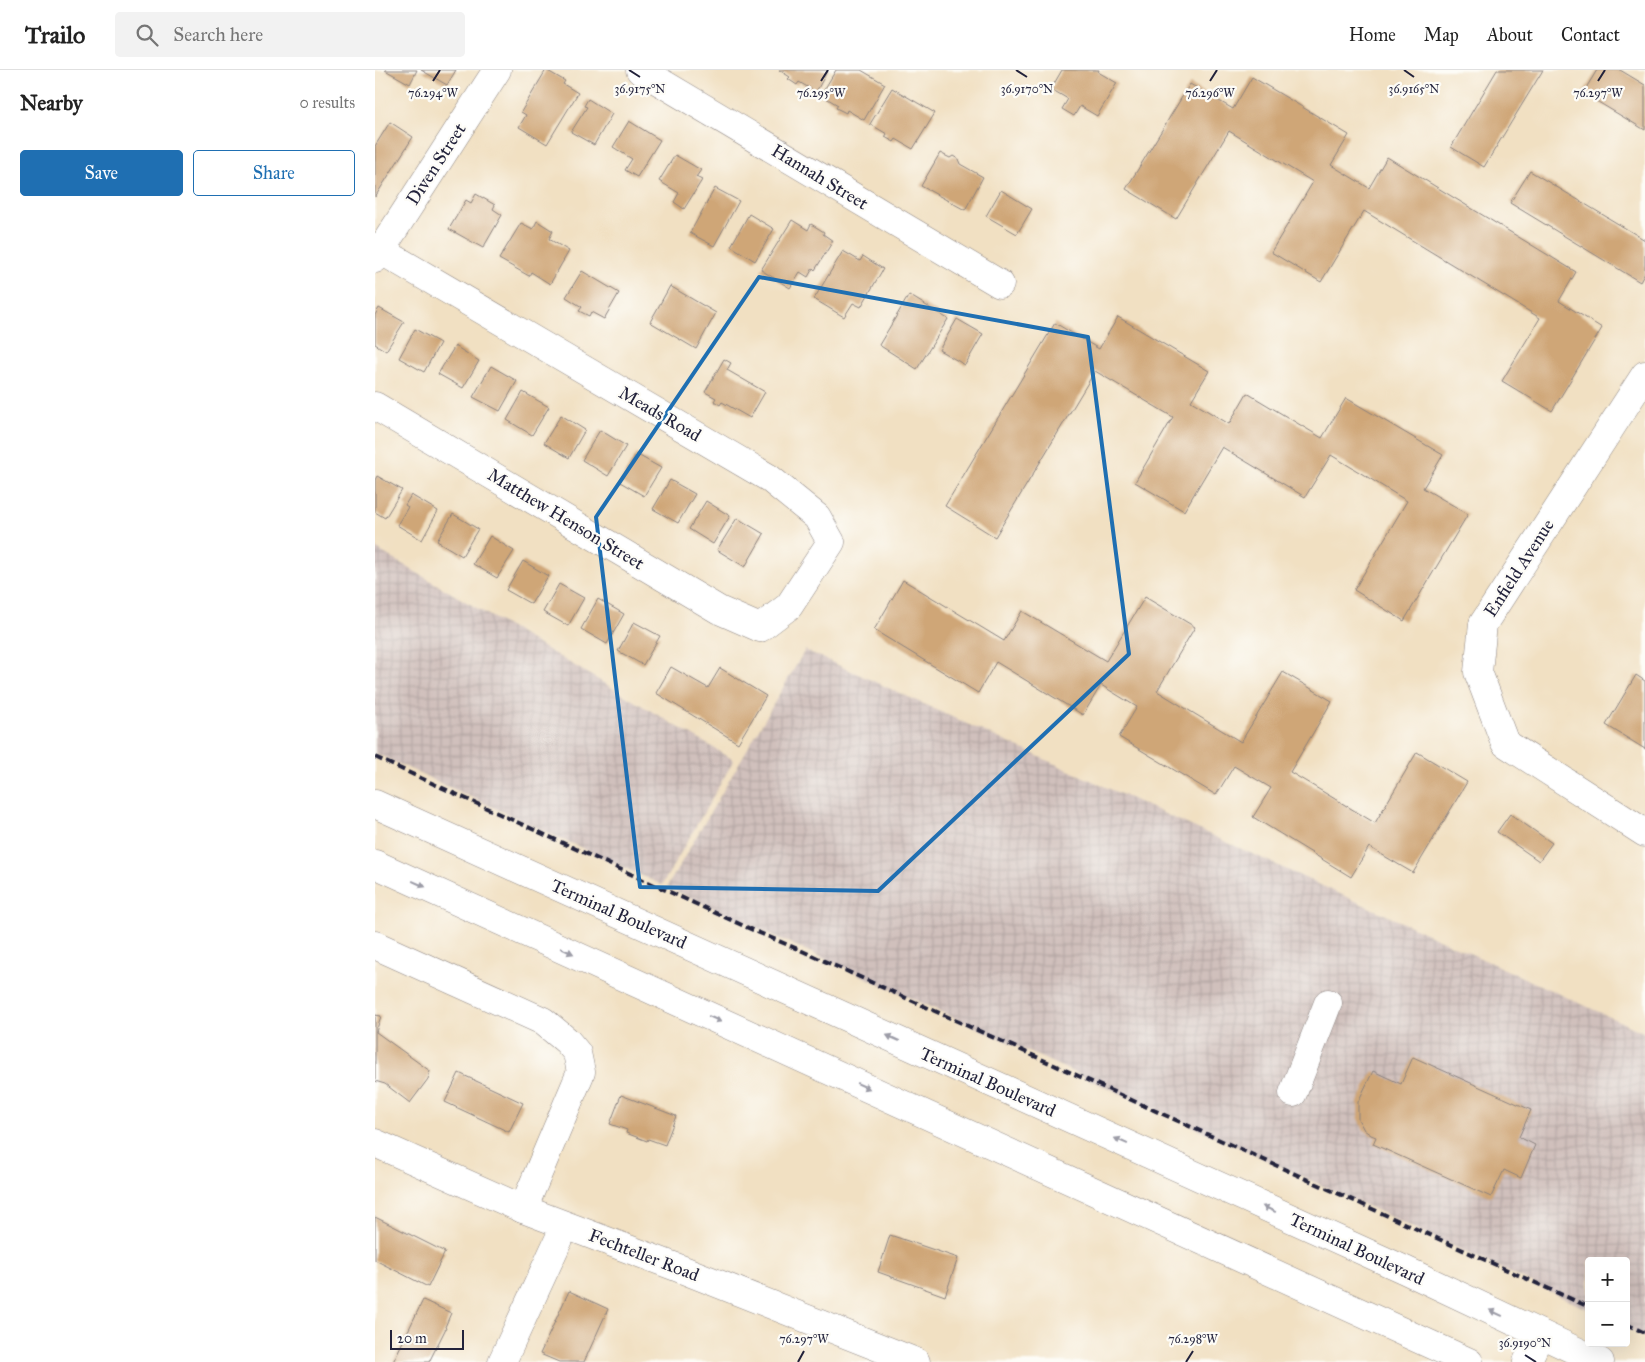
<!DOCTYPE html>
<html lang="en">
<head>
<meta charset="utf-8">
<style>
	body { margin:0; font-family:"IM FELL Great Primer",serif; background:#f2f2f2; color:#222 }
	.controls { position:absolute; right:15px; bottom:15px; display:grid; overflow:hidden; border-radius:5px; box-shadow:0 5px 20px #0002 }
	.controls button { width:45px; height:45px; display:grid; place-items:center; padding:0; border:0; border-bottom:1px solid #e0e0e0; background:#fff; color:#222; font:25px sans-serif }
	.scale { position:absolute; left:15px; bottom:12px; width:74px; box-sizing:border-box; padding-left:5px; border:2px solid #22223b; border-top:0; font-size:14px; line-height:18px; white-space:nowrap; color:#22223b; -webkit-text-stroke:4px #fdfcf7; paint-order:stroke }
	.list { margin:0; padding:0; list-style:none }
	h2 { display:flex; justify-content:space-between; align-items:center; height:65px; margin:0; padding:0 20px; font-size:21px }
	h2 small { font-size:16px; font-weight:400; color:#767676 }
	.actions { display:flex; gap:10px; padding:15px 20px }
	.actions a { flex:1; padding:11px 0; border:1px solid #1f6fb2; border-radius:5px; text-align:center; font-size:18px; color:#1f6fb2 }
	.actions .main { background:#1f6fb2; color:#fff }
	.icon { flex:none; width:28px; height:28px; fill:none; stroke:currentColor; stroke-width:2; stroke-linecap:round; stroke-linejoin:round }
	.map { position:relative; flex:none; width:1270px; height:1292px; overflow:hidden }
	header { display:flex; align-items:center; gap:30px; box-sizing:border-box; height:70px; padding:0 25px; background:#fff; border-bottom:1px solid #e0e0e0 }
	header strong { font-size:24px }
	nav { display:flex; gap:28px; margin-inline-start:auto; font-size:18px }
	.search { width:350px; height:45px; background:#f2f2f2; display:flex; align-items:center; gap:12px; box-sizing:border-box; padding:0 18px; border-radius:5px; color:#767676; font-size:19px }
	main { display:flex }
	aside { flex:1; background:#fff }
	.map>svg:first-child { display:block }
	.industrial { fill:url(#industrial-grid) }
	.building { fill:#cfa677 }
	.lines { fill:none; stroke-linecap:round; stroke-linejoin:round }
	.minor-casing { stroke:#8a817e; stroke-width:29 }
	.major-casing { stroke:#8a817e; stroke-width:29 }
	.minor { stroke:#fff; stroke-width:28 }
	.major { stroke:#fff; stroke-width:28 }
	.rail { stroke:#22223b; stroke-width:4; stroke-dasharray:8 4; stroke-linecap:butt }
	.oneway { fill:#9c9ca7 }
	.marked { fill:none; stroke:#1f6fb2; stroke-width:4; stroke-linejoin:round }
	.ticks { fill:none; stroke:#22223b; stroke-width:2 }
	.labels { text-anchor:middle; stroke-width:4.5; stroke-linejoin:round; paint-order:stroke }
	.street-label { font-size:18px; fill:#22223b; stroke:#fdfcf7 }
	.ticks-label { font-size:12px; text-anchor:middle; fill:#22223b; stroke:#fdfcf7; stroke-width:4.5; stroke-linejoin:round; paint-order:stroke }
</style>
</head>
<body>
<header>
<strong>Trailo</strong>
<div class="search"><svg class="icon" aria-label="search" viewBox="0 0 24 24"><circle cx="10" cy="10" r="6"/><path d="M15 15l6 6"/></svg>Search here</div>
<nav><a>Home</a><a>Map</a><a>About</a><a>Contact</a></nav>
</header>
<main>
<aside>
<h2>Nearby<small>0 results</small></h2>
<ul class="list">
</ul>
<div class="actions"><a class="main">Save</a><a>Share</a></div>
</aside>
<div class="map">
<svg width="1270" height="1292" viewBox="0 0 1270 1292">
	<defs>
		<pattern id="industrial-grid" width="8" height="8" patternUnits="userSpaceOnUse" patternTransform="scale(1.25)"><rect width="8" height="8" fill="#d0c0bc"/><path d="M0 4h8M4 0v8" fill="none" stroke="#b2a5a2"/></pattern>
	</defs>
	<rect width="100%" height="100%" fill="#fdfcf7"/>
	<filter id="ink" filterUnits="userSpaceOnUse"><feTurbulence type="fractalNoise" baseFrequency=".02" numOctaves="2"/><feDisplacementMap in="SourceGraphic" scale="10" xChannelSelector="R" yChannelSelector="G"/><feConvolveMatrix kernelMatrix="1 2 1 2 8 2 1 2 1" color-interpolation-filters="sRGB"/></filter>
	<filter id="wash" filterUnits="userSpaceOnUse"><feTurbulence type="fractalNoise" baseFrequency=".0096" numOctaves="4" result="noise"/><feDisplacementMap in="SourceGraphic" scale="20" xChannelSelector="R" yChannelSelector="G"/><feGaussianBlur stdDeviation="1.12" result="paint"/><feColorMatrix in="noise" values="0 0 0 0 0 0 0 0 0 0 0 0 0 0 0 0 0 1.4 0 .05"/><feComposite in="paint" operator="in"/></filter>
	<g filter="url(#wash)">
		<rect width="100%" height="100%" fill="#f1e0c2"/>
		<!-- industrial -->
		<g class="industrial">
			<polygon points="0,478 359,690 287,815 0,683"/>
			<polygon points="430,580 1270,963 1270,1267 1251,1258 1251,1191 1214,1191 1214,1240 1003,1141 292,817"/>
		</g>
		<g id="blocks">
			<!-- building -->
			<g class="building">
				<polygon points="10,0 42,0 35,14"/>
				<polygon points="46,0 81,0 72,15"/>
				<polygon points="171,0 190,11 188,14 203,23 172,74 144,57 151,45 146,42"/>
				<polygon points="404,0 453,0 441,22 424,12 422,15 413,9 415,7"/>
				<polygon points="461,0 486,0 510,14 489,50 472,40 471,43 461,38 463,35 446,25"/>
				<polygon points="687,0 724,0 723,2 742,13 722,46 705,36 699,46 687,39 693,29 676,19"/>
				<polygon points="1122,0 1168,0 1109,97 1076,77"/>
				<polygon points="1222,0 1245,0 1270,15 1270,60 1208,23"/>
				<polygon points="877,7 974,65 956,95 994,118 1012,87 1201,202 1184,231 1227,258 1177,341 1127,311 1165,248 989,141 946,212 896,182 938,112 854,61 801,149 751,119 815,14 858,39"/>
				<polygon points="517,18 560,43 538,79 521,69 519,72 510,67 512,64 495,54"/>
				<polygon points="213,29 237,44 219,75 196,62 212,37 209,36"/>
				<polygon points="254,51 285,70 262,107 250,100 257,89 238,77"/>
				<polygon points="15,52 38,67 0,127 0,76"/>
				<polygon points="565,83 575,88 578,86 583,89 585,94 608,107 590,140 546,116"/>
				<polygon points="300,85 326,100 321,107 327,110 309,139 299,132 304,123 284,111"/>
				<polygon points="1155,101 1270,170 1270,203 1265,212 1135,133"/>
				<polygon points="340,118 364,131 339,176 315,163"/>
				<polygon points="626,120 657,139 642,164 611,146"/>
				<polygon points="101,124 120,135 118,139 127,145 108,178 74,159 91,130 96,133"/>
				<polygon points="374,144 399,159 380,191 356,176"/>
				<polygon points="417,150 433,160 436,154 449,162 448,164 458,171 440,200 438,198 433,207 425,202 415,218 386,200"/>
				<polygon points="162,151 178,161 174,169 194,181 175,214 156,202 154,206 124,189 146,153 158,159"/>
				<polygon points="468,181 485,191 488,186 508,199 486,237 478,233 469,247 439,229"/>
				<polygon points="207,201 244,223 229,249 216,242 214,246 204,241 207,237 191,227"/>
				<polygon points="295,216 341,243 321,279 275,252"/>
				<polygon points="534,225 573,249 542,299 504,275"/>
				<polygon points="4,238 29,252 11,281 0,274 0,245"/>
				<polygon points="743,247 834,301 816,331 854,354 872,323 947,368 971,328 1068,385 1048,418 1093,444 1029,551 979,520 1032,431 956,385 930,427 847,377 809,441 760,412 798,347 720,301 620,467 570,436 680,253 724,279"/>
				<polygon points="582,249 608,264 590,295 564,280"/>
				<polygon points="40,259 65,273 49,302 24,288"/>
				<polygon points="80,276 104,291 88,318 63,304"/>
				<polygon points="349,289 356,293 352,300 390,322 375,348 347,332 345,335 339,331 341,328 330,322"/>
				<polygon points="116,296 142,311 125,341 98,327"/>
				<polygon points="148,322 174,337 157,365 132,350"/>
				<polygon points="186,345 210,360 194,388 169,373"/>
				<polygon points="225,360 251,376 233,406 207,390"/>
				<polygon points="261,384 286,398 269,426 245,412"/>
				<polygon points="2,406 27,420 10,448 0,442 0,410"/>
				<polygon points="295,410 320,424 303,453 278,439"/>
				<polygon points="36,425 63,441 47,470 22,455 33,437 30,435"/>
				<polygon points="331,431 355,446 338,474 314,459"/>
				<polygon points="78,444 103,459 87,486 62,471"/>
				<polygon points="362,448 389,464 370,497 342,480"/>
				<polygon points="115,466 139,481 122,508 98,494"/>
				<polygon points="148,491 173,506 156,534 131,520"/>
				<polygon points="528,510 629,571 647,541 731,591 770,527 820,557 782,621 866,672 908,602 957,631 915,702 1000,753 1042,682 1092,712 1038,803 994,777 976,807 878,747 896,718 859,696 841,725 744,667 762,637 726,615 708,645 621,592 603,623 499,560"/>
				<polygon points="184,514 209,528 193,556 168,542"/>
				<polygon points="223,529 249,544 232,574 206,559"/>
				<polygon points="259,552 285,566 268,595 243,581"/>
				<polygon points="296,597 333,618 345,598 391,626 363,673 281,623"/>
				<polygon points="1261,605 1270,611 1270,679 1231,655"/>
				<polygon points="1135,744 1177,773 1164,791 1122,762"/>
				<polygon points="0,945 6,946 1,962 55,1001 53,1009 35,1033 10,1014 0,1011"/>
				<polygon points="1038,987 1156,1040 1144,1067 1160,1075 1146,1108 1129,1100 1116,1127 998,1074 1001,1067 996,1065 989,1060 983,1049 983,1032 998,1001 1026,1014"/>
				<polygon points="84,1003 148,1033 134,1062 70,1032"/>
				<polygon points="246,1025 301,1046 290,1075 273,1069 272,1071 251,1063 252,1060 235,1054"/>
				<polygon points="0,1147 70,1182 53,1217 0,1190"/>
				<polygon points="515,1165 583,1188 570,1226 503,1202"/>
				<polygon points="194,1221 233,1239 209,1292 184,1292 165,1284"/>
				<polygon points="48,1230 76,1243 70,1257 71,1258 54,1292 18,1292"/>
			</g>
		</g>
	</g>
	<g filter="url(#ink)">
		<use href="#blocks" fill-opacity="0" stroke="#8a817e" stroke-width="1"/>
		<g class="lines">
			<!-- minor casing -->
			<g class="minor-casing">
				<g id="minor">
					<polyline points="265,0 625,214"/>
					<polyline points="0,177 394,408 442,447 456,472 414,536 385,558 344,540 0,336"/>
					<polyline points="1270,305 1108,554 1103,602 1130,673 1270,763"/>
					<polyline points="0,875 168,951 192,971 202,983 206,1002 148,1139"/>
					<polyline points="918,1023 953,933"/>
					<polyline points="0,1073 148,1139 301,1197 541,1292"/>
					<polyline points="127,1292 190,1156"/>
					<polyline points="1152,1292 1165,1264"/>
				</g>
			</g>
			<!-- major casing -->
			<g class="major-casing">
				<g id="major">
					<polyline points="0,189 122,0"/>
					<polyline points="0,734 1030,1200 1225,1292"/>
					<polyline points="0,794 1094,1292"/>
				</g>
			</g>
			<!-- minor -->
			<use href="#minor" class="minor"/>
			<!-- major -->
			<use href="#major" class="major"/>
			<!-- rail -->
			<g class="rail">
				<polyline points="0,687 380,861 425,880 1214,1237"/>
				<polyline points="1251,1254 1270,1263"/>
			</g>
		</g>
		<!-- one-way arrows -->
		<defs><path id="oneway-solid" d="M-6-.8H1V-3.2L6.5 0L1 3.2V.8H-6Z" transform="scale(1.25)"/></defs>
		<g class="oneway">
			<use href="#oneway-solid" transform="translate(44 814) rotate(24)"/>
			<use href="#oneway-solid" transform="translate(192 881) rotate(24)"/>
			<use href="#oneway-solid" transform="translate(340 949) rotate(24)"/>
			<use href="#oneway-solid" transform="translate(518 968) rotate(-156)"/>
			<use href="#oneway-solid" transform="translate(488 1016) rotate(24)"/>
			<use href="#oneway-solid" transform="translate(746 1071) rotate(-156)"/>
			<use href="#oneway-solid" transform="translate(894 1139) rotate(-156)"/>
			<use href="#oneway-solid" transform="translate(1121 1243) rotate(-155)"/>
		</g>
	</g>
	<!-- marked area -->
	<path class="marked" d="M384,207L713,267L754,584L503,821L265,817L221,447Z"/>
	<!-- ticks -->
	<path class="ticks" d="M254,0L265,7M641,0L652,7M1029,0L1039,7M58,11L65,0M446,11L453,0M835,11L842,0M1223,11L1230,0M1150,1285L1161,1292M423,1292L429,1281M811,1292L818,1281"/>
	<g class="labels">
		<!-- street labels -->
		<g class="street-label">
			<text transform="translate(61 94) rotate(-57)" y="6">Diven Street</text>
			<text transform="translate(445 107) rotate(31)" y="6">Hannah Street</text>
			<text transform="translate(285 344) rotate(30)" y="6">Meads Road</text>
			<text transform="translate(191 449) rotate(31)" y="6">Matthew Henson Street</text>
			<text transform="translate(1144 498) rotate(-57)" y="6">Enfield Avenue</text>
			<text transform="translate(244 844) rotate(24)" y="6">Terminal Boulevard</text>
			<text transform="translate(613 1012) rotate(24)" y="6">Terminal Boulevard</text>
			<text transform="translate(982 1179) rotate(25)" y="6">Terminal Boulevard</text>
			<text transform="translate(269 1185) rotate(21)" y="6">Fechteller Road</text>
		</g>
	</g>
	<g class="ticks-label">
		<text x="265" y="23">36.9175°N</text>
		<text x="1039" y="23">36.9165°N</text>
		<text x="652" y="23">36.9170°N</text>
		<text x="58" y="27">76.294°W</text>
		<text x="446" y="27">76.295°W</text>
		<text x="835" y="27">76.296°W</text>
		<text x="1223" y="27">76.297°W</text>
		<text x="429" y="1273">76.297°W</text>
		<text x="818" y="1273">76.298°W</text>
		<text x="1150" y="1277">36.9190°N</text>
	</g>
</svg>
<div class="controls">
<button>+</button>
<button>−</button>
</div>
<div class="scale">20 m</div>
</div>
</main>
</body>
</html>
